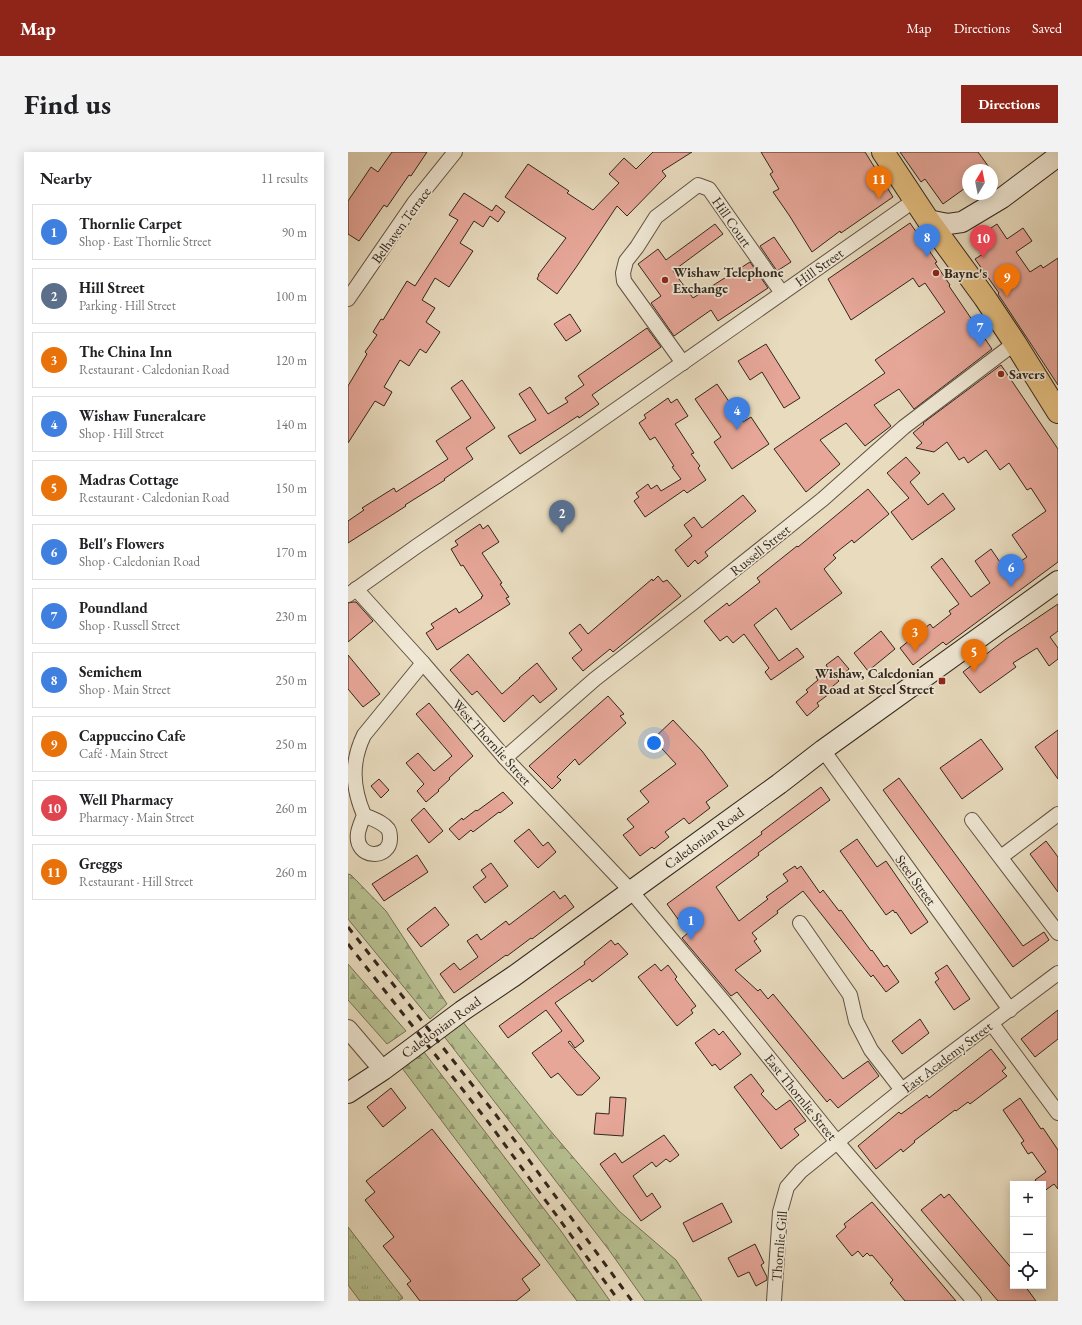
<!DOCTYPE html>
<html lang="en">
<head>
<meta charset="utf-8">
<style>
	body { margin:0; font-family:"EB Garamond",serif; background:#f2f2f2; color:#202124 }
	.controls { position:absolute; right:12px; bottom:12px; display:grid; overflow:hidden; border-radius:0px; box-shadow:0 2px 10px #0003 }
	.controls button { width:36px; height:36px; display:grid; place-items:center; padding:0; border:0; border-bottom:1px solid #e0e0e0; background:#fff; color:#202124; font:20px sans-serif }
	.compass { position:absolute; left:614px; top:12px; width:36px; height:36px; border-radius:50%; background:#fff; box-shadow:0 2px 10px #0003; rotate:10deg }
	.you { position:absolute; left:306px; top:591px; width:14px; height:14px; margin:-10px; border:3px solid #fff; border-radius:50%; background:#1a73e8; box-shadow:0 0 0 6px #1a73e833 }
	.badge { display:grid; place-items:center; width:26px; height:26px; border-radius:50%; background:#8f2418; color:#fff; font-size:13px; font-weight:700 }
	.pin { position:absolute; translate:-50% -33px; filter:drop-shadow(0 1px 2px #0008) }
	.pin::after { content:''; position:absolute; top:21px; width:14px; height:12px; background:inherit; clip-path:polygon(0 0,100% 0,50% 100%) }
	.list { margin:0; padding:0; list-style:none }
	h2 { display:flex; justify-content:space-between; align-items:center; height:52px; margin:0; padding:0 16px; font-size:17px }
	h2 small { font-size:13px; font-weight:400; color:#757577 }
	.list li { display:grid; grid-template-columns:26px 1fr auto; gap:12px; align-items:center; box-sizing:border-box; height:56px; margin:0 8px 8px; padding:0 8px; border:1px solid #e0e0e0; border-radius:0px }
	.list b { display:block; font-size:15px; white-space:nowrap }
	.list p { margin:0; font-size:13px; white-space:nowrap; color:#757577 }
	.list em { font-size:13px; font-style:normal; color:#757577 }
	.icon { flex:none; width:22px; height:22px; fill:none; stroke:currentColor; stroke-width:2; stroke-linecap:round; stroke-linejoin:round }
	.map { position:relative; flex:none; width:710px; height:1149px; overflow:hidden; border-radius:0px }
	header { display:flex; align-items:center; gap:24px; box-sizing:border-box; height:56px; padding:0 20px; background:#8f2418; color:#fff }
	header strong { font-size:19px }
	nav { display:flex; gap:22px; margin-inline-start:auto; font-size:14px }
	.intro { display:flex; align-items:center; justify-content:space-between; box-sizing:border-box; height:96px; padding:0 24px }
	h1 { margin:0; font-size:28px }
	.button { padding:10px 18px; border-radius:0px; background:#8f2418; color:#fff; font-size:14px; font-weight:700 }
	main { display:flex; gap:24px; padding:0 24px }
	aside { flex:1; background:#fff; border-radius:0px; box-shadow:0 2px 10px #0003 }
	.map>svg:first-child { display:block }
	.grass { fill:url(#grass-tufts); stroke:#747357 }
	.forest { fill:url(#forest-firs); stroke:#747357 }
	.building { fill:#e6a698; stroke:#32261d }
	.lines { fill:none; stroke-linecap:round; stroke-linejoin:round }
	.minor-casing { stroke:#605345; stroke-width:16 }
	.tertiary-casing { stroke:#605345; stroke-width:20 }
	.secondary-casing { stroke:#32261d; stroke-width:22 }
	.primary-casing { stroke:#32261d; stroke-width:24 }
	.minor { stroke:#f0e8d5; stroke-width:14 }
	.tertiary { stroke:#f0e8d5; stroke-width:18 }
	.secondary { stroke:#f0e8d5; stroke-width:20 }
	.primary { stroke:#e4be7f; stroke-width:22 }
	.rail { stroke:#32261d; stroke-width:3; stroke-dasharray:7 7; stroke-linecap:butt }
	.poi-dot { fill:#8f2418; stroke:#f0e8d5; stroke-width:1.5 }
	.labels { text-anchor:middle; stroke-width:3.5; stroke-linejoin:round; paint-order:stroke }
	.street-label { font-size:14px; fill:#32261d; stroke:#f0e8d5 }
	.poi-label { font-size:14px; font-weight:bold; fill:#32261d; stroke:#f0e8d5; text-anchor:start }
</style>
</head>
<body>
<header>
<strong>Map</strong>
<nav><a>Map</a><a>Directions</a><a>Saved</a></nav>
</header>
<div class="intro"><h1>Find us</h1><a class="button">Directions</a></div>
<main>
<aside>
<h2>Nearby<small>11 results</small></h2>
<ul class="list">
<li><span class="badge" style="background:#3f7fe0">1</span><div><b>Thornlie Carpet</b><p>Shop · East Thornlie Street</p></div><em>90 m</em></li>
<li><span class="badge" style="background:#5c6f8a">2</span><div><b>Hill Street</b><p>Parking · Hill Street</p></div><em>100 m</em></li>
<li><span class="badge" style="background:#e8710a">3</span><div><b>The China Inn</b><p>Restaurant · Caledonian Road</p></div><em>120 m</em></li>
<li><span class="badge" style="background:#3f7fe0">4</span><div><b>Wishaw Funeralcare</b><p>Shop · Hill Street</p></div><em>140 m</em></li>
<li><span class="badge" style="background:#e8710a">5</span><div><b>Madras Cottage</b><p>Restaurant · Caledonian Road</p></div><em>150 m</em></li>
<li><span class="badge" style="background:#3f7fe0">6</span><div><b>Bell's Flowers</b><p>Shop · Caledonian Road</p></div><em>170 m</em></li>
<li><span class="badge" style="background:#3f7fe0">7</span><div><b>Poundland</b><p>Shop · Russell Street</p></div><em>230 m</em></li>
<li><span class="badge" style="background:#3f7fe0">8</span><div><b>Semichem</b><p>Shop · Main Street</p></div><em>250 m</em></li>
<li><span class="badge" style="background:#e8710a">9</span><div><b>Cappuccino Cafe</b><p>Café · Main Street</p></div><em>250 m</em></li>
<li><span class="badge" style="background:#e0444e">10</span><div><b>Well Pharmacy</b><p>Pharmacy · Main Street</p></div><em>260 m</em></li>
<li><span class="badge" style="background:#e8710a">11</span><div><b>Greggs</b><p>Restaurant · Hill Street</p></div><em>260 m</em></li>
</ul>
</aside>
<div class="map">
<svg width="710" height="1149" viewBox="0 0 710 1149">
	<defs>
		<pattern id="grass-tufts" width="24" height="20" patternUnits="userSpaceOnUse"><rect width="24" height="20" fill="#b7c091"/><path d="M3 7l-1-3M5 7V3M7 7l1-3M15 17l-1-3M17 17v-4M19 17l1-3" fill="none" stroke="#959c76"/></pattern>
		<pattern id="forest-firs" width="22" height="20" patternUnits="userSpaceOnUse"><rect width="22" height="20" fill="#b7c091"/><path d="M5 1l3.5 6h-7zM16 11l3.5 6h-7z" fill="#959c76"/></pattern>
	</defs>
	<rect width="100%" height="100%" fill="#e8dbbe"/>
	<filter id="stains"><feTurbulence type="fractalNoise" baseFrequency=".005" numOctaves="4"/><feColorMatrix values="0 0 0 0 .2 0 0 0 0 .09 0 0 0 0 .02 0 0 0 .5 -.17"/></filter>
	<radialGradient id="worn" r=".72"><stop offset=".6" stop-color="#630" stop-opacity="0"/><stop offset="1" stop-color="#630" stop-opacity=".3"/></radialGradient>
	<!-- grass -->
	<polygon class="grass" points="0,1075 55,1146 50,1149 12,1149 0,1133"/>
	<!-- forest -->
	<g class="forest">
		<polygon points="0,722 3,723 38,759 99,852 82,867 0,767"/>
		<polygon points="0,812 58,879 39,892 0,848"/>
		<polygon points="114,869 200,976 271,1059 328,1108 354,1149 297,1149 261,1098 95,883"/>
		<polygon points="76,900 213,1079 262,1149 229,1149 54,916"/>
	</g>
	<!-- building -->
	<g class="building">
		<polygon points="44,0 79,0 63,24 61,23 39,55 36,53 11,89 0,82 0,49 23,15 30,20"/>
		<polygon points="305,0 344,0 314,19 318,24 279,64 269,54 229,114 209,142 189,127 191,123 190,123 218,86 157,45 180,12 221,39 219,41 245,58 271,31 261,22 276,6 288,17"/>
		<polygon points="413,0 517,0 545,45 493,81 492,79 464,100 441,63 425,40 431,37 422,22 425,20"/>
		<polygon points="552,0 630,0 643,18 620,18 620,34 595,52 577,27 573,30"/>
		<polygon points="116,41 144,59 148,53 157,60 150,70 142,64 135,75 126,69 112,91 125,99 101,135 87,126 74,148 87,156 78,170 92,180 78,201 72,197 61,214 52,208 36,235 44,240 36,254 27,249 0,291 0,234 19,202 17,200 29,183 25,180 33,167 35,168 59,129 67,134 110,68 101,63"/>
		<polygon points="562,71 589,110 587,111 602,133 601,134 644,197 566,257 551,237 526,253 543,274 517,294 498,271 472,288 492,312 458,340 426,297 537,221 527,208 597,160 577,131 571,135 565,126 503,168 480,127"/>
		<polygon points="367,72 375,82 325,119 345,146 402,110 420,136 370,169 363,158 326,184 303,151 313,144 290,112 310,97 318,108"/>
		<polygon points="649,72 659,87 675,76 684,89 668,100 682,120 693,113 695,116 710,106 710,233 650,142 651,141 627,107 635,102 625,88"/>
		<polygon points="426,85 443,110 429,119 412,94"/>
		<polygon points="222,162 233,179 218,189 206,172"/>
		<polygon points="299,176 313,195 244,243 251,252 231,266 230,264 172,302 160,284 188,268 171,242 182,235 200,262 220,250 217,246 236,233 230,224"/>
		<polygon points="418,192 452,246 436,256 414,220 402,228 390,209"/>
		<polygon points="653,213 710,297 710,410 598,493 595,490 565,513 552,496 582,472 585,476 603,462 601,459 611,452 583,415 594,406 623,445 642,431 627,409 643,397 658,419 679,405 664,383 698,359 683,336 679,338 661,311 652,318 638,298 620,311 616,305 611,308 599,290 586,300 568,296 574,291 565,281 576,272 575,271"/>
		<polygon points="114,228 147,276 118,296 125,307 96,327 97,328 57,353 58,354 0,391 0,369 16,358 14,356 46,336 48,340 100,307 88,289 123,266 103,236"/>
		<polygon points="369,232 395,270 403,265 421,292 384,317 366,290 373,285 347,247"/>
		<polygon points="320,246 323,251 329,247 340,264 327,272 346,301 343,302 352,314 350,316 358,328 339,341 336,338 297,365 286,349 291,345 288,341 300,332 303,337 309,333 313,339 333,327 324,315 326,314 307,285 302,288 291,271 298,266 296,263"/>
		<polygon points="558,305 572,321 562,330 580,353 595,341 607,357 564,388 543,360 561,346 539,321"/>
		<polygon points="520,337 541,362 506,391 504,388 485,403 488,406 476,417 494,441 443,478 428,456 406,473 431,509 449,496 456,505 423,528 417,520 421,516 396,482 385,491 379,484 372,489 356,469 379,451 381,454 412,430 409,426 449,394 450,395"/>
		<polygon points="395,343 408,359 357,400 360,404 350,412 347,408 340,415 327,398 344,384 336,373 346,365 354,376"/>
		<polygon points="132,372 135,377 140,373 151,390 134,401 154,431 152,432 161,445 158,446 162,452 89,498 78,481 86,476 83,472 108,456 111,461 134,446 133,445 135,444 115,413 113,414 103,397 110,393 107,389"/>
		<polygon points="310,424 315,430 319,428 333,444 265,500 262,497 235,519 224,506 234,498 221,481 232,472 240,482 304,427 305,429"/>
		<polygon points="5,450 8,450 25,469 0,490 0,451"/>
		<polygon points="710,452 710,479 702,485 710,496 710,507 701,514 689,496 665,511 668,515 632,541 615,520 658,487"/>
		<polygon points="533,479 547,497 520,519 506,501"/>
		<polygon points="120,502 154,542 172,526 171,526 189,511 209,537 192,551 185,543 156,570 129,539 124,543 102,518"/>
		<polygon points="0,503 32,542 15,555 0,537"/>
		<polygon points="490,504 501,517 489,527 491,529 479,539 481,542 469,551 471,554 459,564 448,550 460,540 458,538 470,528 468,525 480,516 478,513"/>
		<polygon points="260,544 276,562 272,564 278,571 231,613 227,607 209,625 213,628 204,637 181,614"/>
		<polygon points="81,551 125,604 101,626 102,627 90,638 91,639 78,650 69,639 76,632 58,611 70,601 86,619 104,604 68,562"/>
		<polygon points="325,568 354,599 380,634 358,650 362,656 341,672 336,666 317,680 321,685 306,697 304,695 292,704 275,683 286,675 279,667 301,650 292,639 328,612 305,587"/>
		<polygon points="710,578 710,627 687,595"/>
		<polygon points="633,587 655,617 614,647 592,616"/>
		<polygon points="551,626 675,794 696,780 701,788 665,815 535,638"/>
		<polygon points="31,627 41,638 33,646 23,634"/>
		<polygon points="473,635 482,648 410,701 411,703 368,735 391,769 420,747 418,745 440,729 435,722 447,714 449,717 453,714 472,741 475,738 491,759 493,758 523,799 524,798 536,815 539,813 551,830 538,840 525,823 523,825 504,801 455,739 429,759 430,761 404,781 409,787 406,789 413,799 387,818 410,839 412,837 420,847 425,842 495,927 520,909 531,924 490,956 482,947 479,950 389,840 383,844 334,786 340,781 319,752 414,682 413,680"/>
		<polygon points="155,640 165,651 152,661 151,660 125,680 123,678 111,688 101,677 114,666 115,668 128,658 129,659"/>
		<polygon points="76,656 95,679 81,691 63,668"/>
		<polygon points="181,677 195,694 200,690 208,700 190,716 166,689"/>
		<polygon points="509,687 529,715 538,709 580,770 563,782 548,760 547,761 545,758 538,763 492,699"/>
		<polygon points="698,689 710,705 710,740 682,702"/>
		<polygon points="69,703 80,720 36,749 24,732"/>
		<polygon points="143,711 160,734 137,751 125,735 138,725 133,718"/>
		<polygon points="206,739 212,747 217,743 226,755 184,787 183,786 159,804 158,803 106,841 92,822 106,811 112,818 130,805 119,789 129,782 133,788 158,769 161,773"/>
		<polygon points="87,755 101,773 73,795 59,777"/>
		<polygon points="263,788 267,793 270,791 280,802 244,830 242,827 207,851 236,889 227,896 222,889 220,890 252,926 234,943 229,943 210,921 203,926 184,901 214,879 198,858 160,886 151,874 237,812 236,810"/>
		<polygon points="307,812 313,819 320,813 329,825 327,827 348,854 343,858 345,861 329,874 290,825"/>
		<polygon points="599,813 622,847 606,858 587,830 591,827 587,821"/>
		<polygon points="710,858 710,887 687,905 673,887"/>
		<polygon points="572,867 581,881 554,902 544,889"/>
		<polygon points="366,877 371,883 375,879 393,902 372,918 367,912 364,914 347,891"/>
		<polygon points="643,897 658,916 654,919 659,924 622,952 620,950 608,959 607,958 566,989 567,990 555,1000 553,997 528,1017 510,994 551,960 553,962 579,943 581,946"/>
		<polygon points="403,922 416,939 413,942 428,958 442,948 458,969 446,977 451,983 433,997 386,935"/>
		<polygon points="43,936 58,956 35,975 19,955"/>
		<polygon points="262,945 278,946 275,984 246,982 248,961 261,962"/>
		<polygon points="672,946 693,977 695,976 710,998 710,1037 706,1032 695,1040 695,1032 690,1032 687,1028 698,1020 684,1000 680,1002 673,991 676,989 655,958"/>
		<polygon points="84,977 192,1113 174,1127 182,1138 168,1149 72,1149 59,1132 63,1129 35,1094 46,1085 17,1048 27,1040 18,1029"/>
		<polygon points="316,983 331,1003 322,1010 318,1007 308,1015 304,1010 285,1024 299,1045 304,1041 313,1055 293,1069 252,1012 267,1001 274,1011"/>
		<polygon points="593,1042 596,1046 601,1042 665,1118 665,1134 677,1134 688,1149 650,1149 573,1058"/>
		<polygon points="524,1050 547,1077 608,1149 557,1149 542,1131 545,1128 524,1103 522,1104 519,1101 515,1105 510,1099 504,1104 488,1084 498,1075 496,1072"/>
		<polygon points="374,1051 384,1070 345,1090 335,1071"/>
		<polygon points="407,1092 416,1111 413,1113 419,1125 419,1128 408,1134 401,1120 390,1125 380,1106"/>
	</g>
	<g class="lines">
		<!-- minor casing -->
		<g class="minor-casing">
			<g id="minor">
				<polyline points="0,147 66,51 107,0"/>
				<polyline points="335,211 276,129 275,121 278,109 289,95 308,65 350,33 361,37 434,141"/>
				<polyline points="8,437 75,511 157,606 283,739 381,856 489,990 626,1149"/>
				<polyline points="0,443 69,394 226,287 567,48"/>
				<polyline points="475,598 662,858"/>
				<polyline points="157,606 247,527 346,450 475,347 556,275 667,191"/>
				<path d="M16,663C14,669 11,675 10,681C6,708 43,708 42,686C42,683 42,680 40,677C35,670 24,667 16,663C4,635 3,610 16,583L75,511"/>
				<polyline points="624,668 710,781"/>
				<polyline points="653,705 710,662"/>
				<polyline points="452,771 502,843 508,869 523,898 554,938"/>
				<polyline points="644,872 710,961"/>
				<polyline points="426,1149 432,1060 439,1035 453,1019 489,990 554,938 710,821"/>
			</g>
		</g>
		<!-- tertiary casing -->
		<g class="tertiary-casing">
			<polyline id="tertiary" points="0,877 35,918"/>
		</g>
		<!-- secondary casing -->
		<g class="secondary-casing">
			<g id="secondary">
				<polyline points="580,68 600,72 614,70 654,46 710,4"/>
				<polyline points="0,941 35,918 114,859 166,824 283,739 431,632 475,598 710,429"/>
			</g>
		</g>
		<!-- primary casing -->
		<g class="primary-casing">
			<polyline id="primary" points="535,0 580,68 637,146 667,191 710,260"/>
		</g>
		<!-- minor -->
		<use href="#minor" class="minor"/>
		<!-- tertiary -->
		<use href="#tertiary" class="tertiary"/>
		<!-- secondary -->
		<use href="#secondary" class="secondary"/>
		<!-- primary -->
		<use href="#primary" class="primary"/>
		<!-- rail -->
		<g class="rail">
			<polyline points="0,775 148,963 284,1149"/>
			<polyline points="0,792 141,971 271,1149"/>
		</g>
	</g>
	<!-- markers -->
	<g class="poi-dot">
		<circle cx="588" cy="121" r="4"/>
		<circle cx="317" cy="128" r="4"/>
		<circle cx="653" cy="222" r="4"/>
		<rect x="590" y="525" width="8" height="8" rx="2"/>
	</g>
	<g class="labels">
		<!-- street labels -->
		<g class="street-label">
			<text transform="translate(384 70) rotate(55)" y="5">Hill Court</text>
			<text transform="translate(53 73) rotate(-54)" y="5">Belhaven Terrace</text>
			<text transform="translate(471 115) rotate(-35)" y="5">Hill Street</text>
			<text transform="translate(412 398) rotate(-39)" y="5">Russell Street</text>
			<text transform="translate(144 590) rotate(48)" y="5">West Thornlie Street</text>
			<text transform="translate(356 686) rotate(-36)" y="5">Caledonian Road</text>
			<text transform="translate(568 728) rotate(54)" y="5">Steel Street</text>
			<text transform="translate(93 875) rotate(-36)" y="5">Caledonian Road</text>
			<text transform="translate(599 905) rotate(-37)" y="5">East Academy Street</text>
			<text transform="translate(453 945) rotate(51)" y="5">East Thornlie Street</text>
			<text transform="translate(431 1094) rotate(-85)" y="5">Thornlie Gill</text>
		</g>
		<!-- poi labels -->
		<g class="poi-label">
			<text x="325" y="125">Wishaw Telephone<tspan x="325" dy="16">Exchange</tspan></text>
			<text x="596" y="126">Bayne's</text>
			<text x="661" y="227">Savers</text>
			<text x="586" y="526" text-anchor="end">Wishaw, Caledonian<tspan x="586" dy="16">Road at Steel Street</tspan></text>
		</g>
	</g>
	<rect width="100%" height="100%" filter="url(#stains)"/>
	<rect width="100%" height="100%" fill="url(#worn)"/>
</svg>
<div class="controls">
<button>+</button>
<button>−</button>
<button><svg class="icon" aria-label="locate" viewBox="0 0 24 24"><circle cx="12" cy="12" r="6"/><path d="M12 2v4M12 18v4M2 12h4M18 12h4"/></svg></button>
</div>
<svg class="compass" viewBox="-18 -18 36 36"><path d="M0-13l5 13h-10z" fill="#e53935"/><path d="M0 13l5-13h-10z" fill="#757577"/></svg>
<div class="you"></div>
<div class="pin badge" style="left:343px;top:788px;background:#3f7fe0">1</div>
<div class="pin badge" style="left:214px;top:381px;background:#5c6f8a">2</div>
<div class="pin badge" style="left:567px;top:500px;background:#e8710a">3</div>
<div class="pin badge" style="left:389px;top:278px;background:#3f7fe0">4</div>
<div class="pin badge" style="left:626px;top:520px;background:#e8710a">5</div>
<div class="pin badge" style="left:663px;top:435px;background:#3f7fe0">6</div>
<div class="pin badge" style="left:632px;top:195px;background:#3f7fe0">7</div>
<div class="pin badge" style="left:579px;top:105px;background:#3f7fe0">8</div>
<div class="pin badge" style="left:659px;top:145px;background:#e8710a">9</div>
<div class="pin badge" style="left:635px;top:106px;background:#e0444e">10</div>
<div class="pin badge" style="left:531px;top:47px;background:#e8710a">11</div>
</div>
</main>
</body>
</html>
